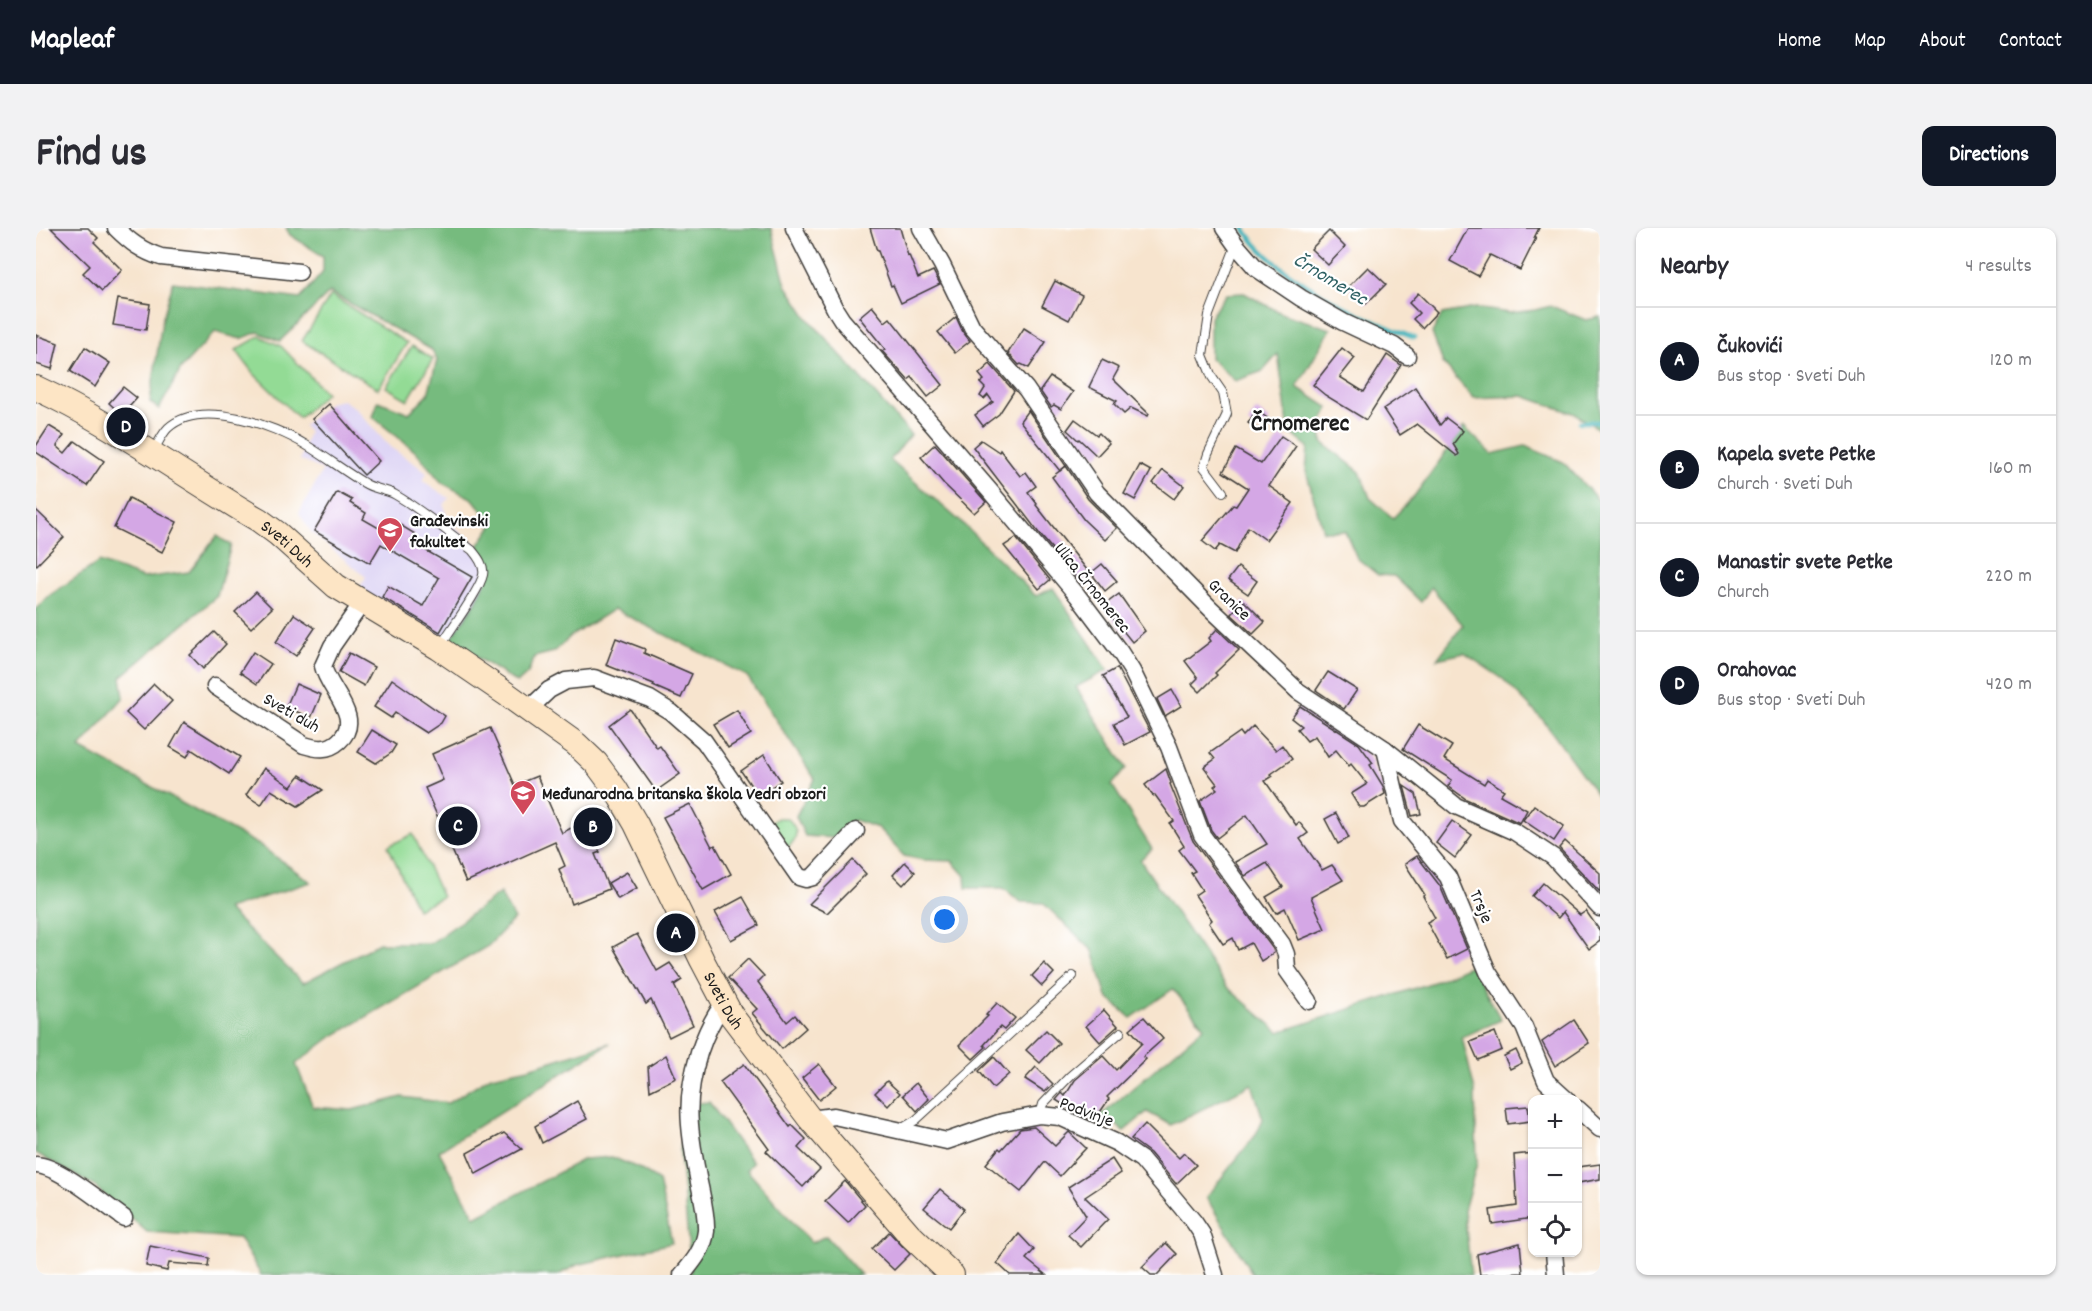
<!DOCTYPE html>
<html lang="en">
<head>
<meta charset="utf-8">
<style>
	body { margin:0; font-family:Dekko,sans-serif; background:#f2f2f3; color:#2b2b33 }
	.controls { position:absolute; right:18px; bottom:18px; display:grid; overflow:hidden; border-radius:12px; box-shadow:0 2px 4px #0004 }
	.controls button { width:54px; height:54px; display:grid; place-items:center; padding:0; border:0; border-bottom:2px solid #e1e1e2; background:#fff; color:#2b2b33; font:30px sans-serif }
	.you { position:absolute; left:909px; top:692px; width:21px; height:21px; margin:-15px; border:4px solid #fff; border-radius:50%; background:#1a73e8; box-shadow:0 0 0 9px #1a73e833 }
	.badge { display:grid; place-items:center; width:39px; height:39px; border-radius:50%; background:#111827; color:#fff; font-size:20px; font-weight:700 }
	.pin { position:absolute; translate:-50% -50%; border:3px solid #fff; box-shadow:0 2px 6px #0006 }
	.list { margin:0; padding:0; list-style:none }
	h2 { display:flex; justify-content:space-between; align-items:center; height:78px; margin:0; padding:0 24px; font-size:26px }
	h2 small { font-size:20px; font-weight:400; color:#7c7c81 }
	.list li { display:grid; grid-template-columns:39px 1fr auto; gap:18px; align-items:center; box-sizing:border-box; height:108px; padding:0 24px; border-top:2px solid #e1e1e2 }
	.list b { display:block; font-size:22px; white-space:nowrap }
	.list p { margin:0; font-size:20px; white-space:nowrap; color:#7c7c81 }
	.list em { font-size:20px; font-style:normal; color:#7c7c81 }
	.icon { flex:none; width:33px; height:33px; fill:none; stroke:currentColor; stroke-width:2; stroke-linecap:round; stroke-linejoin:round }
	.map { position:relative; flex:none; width:1564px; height:1047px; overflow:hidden; border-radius:12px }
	header { display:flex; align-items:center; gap:36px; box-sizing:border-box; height:84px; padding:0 30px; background:#111827; color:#fff }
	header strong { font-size:28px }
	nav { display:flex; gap:33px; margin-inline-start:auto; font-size:21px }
	.intro { display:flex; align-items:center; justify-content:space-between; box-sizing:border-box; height:144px; padding:0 36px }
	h1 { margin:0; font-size:42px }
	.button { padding:15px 27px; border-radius:12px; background:#111827; color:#fff; font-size:21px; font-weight:700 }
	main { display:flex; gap:36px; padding:0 36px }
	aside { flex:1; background:#fff; border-radius:12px; box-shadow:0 2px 4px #0004 }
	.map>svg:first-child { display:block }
	.built { fill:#ded5f5 }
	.green { fill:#93db95; stroke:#587c58; stroke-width:1.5 }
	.forest { fill:#76bb7e; stroke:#496c4d; stroke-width:1.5 }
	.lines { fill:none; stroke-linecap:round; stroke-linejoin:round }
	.stream { stroke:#46b5bd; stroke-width:4.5 }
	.building { fill:#d4a7e5 }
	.service-casing { stroke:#3d3a37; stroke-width:10 }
	.minor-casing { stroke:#3d3a37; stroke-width:19 }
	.secondary-casing { stroke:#3d3a37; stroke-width:26 }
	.service { stroke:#fff; stroke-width:8 }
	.minor { stroke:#fff; stroke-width:16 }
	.secondary { stroke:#fde5c5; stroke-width:24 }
	.labels { text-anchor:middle; stroke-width:4.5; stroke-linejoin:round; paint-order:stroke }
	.poi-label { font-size:18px; font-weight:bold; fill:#1c1c1c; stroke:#fff; text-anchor:start }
	.street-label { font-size:18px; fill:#1c1c1c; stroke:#fff }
	.water-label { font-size:20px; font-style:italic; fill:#2f6164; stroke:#fff }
	.district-label { font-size:24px; font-weight:bold; fill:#1c1c1c; stroke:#fff }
</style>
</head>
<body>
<header>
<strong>Mapleaf</strong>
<nav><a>Home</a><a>Map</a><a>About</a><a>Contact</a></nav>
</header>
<div class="intro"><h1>Find us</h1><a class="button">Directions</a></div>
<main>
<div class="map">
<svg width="1564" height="1047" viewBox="0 0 1564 1047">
	<rect width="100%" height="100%" fill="#fff"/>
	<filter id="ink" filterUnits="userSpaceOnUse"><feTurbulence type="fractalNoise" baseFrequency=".0167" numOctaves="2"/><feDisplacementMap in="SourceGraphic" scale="12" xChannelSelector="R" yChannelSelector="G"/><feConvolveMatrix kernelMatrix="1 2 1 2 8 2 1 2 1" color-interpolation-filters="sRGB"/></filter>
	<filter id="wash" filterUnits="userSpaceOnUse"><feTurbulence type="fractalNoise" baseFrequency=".008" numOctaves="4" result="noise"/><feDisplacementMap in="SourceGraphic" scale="24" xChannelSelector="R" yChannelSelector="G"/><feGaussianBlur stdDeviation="1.35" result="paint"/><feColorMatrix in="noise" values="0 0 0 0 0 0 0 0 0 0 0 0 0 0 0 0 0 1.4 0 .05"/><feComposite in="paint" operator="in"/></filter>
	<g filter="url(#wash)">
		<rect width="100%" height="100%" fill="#f7e4ce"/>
		<!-- built -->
		<polygon class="built" points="307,172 319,180 354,219 391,244 387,253 413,270 408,277 412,294 442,318 454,347 440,374 412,415 322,362 330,349 275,304 263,285 287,242 264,232 273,203 267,198 294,174"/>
		<!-- green -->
		<g class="green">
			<polygon points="295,67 371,115 342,161 266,113"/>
			<polygon points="224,108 245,118 290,165 263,190 217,145 200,122"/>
			<polygon points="376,118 397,131 372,172 350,159"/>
			<path d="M742,590H751C763,600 763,612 750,620L733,595Z"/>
			<polygon points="377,606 406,669 381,681 352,618"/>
		</g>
		<!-- forest -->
		<g class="forest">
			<polygon points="250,0 735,0 750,57 771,89 875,207 854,232 926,295 1000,368 1017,360 1072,442 1040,459 1090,540 1076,557 1116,621 1104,632 1190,758 1243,804 1398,754 1435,737 1465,792 1426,809 1439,863 1441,936 1428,982 1435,1047 1217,1047 1170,969 1219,908 1227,891 1216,856 1135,897 1111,884 1087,904 1079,895 1063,889 1168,799 1137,761 1095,790 1071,769 1057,723 1007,675 985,674 967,660 930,660 929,648 916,633 887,632 868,628 842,600 818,592 798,610 769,608 760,588 779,551 711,448 578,381 535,408 518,424 498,429 492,445 481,455 414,412 440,374 453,347 442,318 457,296 437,271 406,255 381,225 337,189 342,173 373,185 392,166 401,132 396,122 294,64 244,113 222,104 205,111 179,104 145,141 123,181 114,174 126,93 137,54 264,71 287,44 287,28 254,7"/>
			<polygon points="1208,65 1247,86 1295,101 1261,159 1293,180 1285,196 1286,214 1324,244 1334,270 1357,290 1379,267 1428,199 1456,226 1489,218 1527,234 1564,274 1564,571 1507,492 1467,451 1428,425 1401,431 1427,397 1395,359 1385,374 1358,348 1342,347 1321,330 1309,303 1287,303 1270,243 1272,219 1253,204 1242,126 1227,143 1199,153 1174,130 1174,89 1190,66"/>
			<polygon points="1515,78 1550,92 1564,89 1564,202 1540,186 1487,168 1437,170 1407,135 1396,105 1406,86 1440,80 1473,85 1499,82"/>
			<polygon points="181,308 195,317 181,368 85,449 88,469 44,520 223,617 275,654 191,681 267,755 343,715 395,715 464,665 478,691 452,718 294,810 260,836 277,879 316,882 366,869 412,875 455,848 493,840 574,815 403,923 439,989 548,931 576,929 602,940 623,953 636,1015 541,1037 522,1047 225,1047 203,1010 111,1004 57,957 0,925 0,381 14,367 63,334 107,350 153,344"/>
			<polygon points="673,874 717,935 711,942 775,1015 790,1008 825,1047 652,1047 655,1044 644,924 650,876"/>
		</g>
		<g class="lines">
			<!-- stream -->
			<g class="stream">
				<path d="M1208,0C1238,49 1325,89 1378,110"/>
				<polyline points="1544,194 1564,194"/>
			</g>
		</g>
		<g id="blocks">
			<!-- building -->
			<g class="building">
				<polygon points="15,0 52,0 62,10 58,14 86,42 66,63 47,45 54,38"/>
				<polygon points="834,0 864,0 872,28 873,27 882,50 897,43 904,56 865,75 857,57 855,58 842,23 841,23"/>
				<polygon points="1432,0 1503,0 1498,10 1500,10 1484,42 1454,27 1442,48 1414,33"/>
				<polygon points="1293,3 1309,19 1292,37 1275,21"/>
				<polygon points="1332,39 1350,56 1330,76 1312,59"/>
				<polygon points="1019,53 1046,67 1033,92 1006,78"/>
				<polygon points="1382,65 1401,84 1386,100 1377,91 1383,85 1373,75"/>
				<polygon points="82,71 114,76 110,102 77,97"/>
				<polygon points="836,78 849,94 854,90 907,157 892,169 876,149 872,152 846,123 849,121 823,89"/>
				<polygon points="920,89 927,104 934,113 919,125 902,104"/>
				<polygon points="988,100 1010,114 993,140 985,136 983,137 972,125"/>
				<polygon points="0,107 22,115 16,141 0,136"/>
				<polygon points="49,119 74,135 59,159 34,143"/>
				<polygon points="1306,120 1319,130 1304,149 1328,164 1351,127 1365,137 1330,192 1289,167 1277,157"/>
				<polygon points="1066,132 1083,140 1077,151 1113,186 1112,188 1095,180 1088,186 1078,176 1081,173 1053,159"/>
				<polygon points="954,136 978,163 963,186 947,198 939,187 957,174 952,167 948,171 944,168 949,160 944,155 948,152 943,146"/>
				<polygon points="1014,149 1037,164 1025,181 1018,177 1015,179 1004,163"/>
				<polygon points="87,159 101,170 86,187 73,175"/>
				<polygon points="1379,159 1404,197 1410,190 1427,203 1417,216 1423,226 1421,228 1381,196 1364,207 1347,181"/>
				<polygon points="293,176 343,233 328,247 276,191"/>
				<polygon points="992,182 1030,238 1024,243 984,193"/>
				<polygon points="1220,182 1234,192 1226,204 1212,195"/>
				<polygon points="1039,191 1061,207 1063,205 1073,215 1061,228 1043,211 1042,212 1031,202"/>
				<polygon points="13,198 28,207 21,218 29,225 39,213 68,233 51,258 0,224 0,218"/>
				<polygon points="1245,208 1260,218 1233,258 1257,275 1230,312 1212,299 1199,325 1184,317 1179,323 1166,313 1197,277 1200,278 1212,260 1187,244 1200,221 1225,236"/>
				<polygon points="945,212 963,224 964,222 984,248 990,244 1000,258 992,264 1001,276 1000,277 1055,347 1045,355 1006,309 937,219"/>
				<polygon points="899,216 950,274 938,285 908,256 885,229"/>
				<polygon points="1104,237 1115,243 1099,272 1088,266"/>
				<polygon points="1030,238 1052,271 1081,300 1069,312 1048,292 1016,249"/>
				<polygon points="1127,242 1148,258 1138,271 1117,255"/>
				<polygon points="301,264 316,272 314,275 330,285 327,291 355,307 361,295 379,306 375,314 436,349 404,404 346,369 352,358 387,378 403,350 345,316 334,335 278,303"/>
				<polygon points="93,270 141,294 126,324 78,300"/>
				<polygon points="0,282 28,309 0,338"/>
				<polygon points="980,310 1014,352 1003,361 968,318"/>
				<polygon points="1066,336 1081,353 1069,363 1055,345"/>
				<polygon points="1202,339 1221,353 1212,366 1192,352"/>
				<polygon points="220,364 236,380 215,400 199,384"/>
				<polygon points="1083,366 1109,403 1096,414 1067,378"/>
				<polygon points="1208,373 1229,394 1217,406 1195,386"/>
				<polygon points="258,386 279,400 260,428 240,414"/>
				<polygon points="1181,401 1203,422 1179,445 1181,447 1164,464 1156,456 1162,450 1149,433 1175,413 1173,410"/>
				<polygon points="178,404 190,416 167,441 154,427"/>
				<polygon points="580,410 609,421 608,425 656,446 645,470 617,458 618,456 570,437"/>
				<polygon points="217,424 235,436 221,456 204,444"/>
				<polygon points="313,425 338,439 328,458 303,444"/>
				<polygon points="1081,440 1114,504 1089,517 1078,495 1091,489 1067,448"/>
				<polygon points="1292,444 1321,462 1308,481 1280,462"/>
				<polygon points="356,451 409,488 405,495 390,505 359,485 355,490 338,479"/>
				<polygon points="118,456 136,473 108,502 90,485"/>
				<polygon points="260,456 285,467 275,490 250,479"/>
				<polygon points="1136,462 1145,478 1129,488 1121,471"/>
				<polygon points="1264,478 1323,516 1337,535 1334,537 1347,558 1349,566 1328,579 1323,579 1315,566 1331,556 1315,536 1313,538 1300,522 1292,529 1279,508 1271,513 1261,501 1265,498 1255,490"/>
				<polygon points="594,481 621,520 624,518 644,546 620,563 573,497"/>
				<polygon points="701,482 715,506 692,520 677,496"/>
				<polygon points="148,494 204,529 193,546 155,521 151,529 134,519"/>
				<polygon points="1382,497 1416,518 1408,531 1448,556 1451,551 1468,562 1464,567 1491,582 1484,595 1430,571 1412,558 1416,552 1367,521"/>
				<polygon points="1217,498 1240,522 1246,517 1256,531 1235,546 1237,548 1229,553 1260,597 1263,594 1272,605 1264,611 1286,642 1296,637 1307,652 1275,669 1289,701 1263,712 1249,680 1240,685 1230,669 1247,659 1231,635 1209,648 1199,634 1231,616 1211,587 1181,610 1175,602 1164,573 1181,561 1178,558 1181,556 1168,539 1179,531 1174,525 1204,504 1207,508"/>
				<polygon points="454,500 479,557 501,548 526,605 565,584 574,601 558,611 564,624 559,626 573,661 536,676 523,641 529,638 519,614 430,654 389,560 407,552 396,526"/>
				<polygon points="336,502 360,517 355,525 340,535 322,524"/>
				<polygon points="728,527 745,553 722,568 705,543"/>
				<polygon points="228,540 255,559 264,547 287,562 262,578 235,562 225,577 210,567"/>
				<polygon points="1130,541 1135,555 1134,556 1157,613 1237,721 1238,725 1225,733 1215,715 1202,722 1197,710 1187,716 1173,695 1176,692 1159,667 1166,662 1155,645 1159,643 1143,622 1148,618 1134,596 1138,593 1119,567 1117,568 1109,557"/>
				<polygon points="1368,558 1380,566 1385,586 1376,588"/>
				<polygon points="654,576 676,619 679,617 695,646 667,662 627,589"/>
				<polygon points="1498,577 1528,598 1518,613 1487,592"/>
				<polygon points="1300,585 1313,610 1302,616 1289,591"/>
				<polygon points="1416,593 1436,607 1419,630 1400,615"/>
				<polygon points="1529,613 1564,645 1564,664 1523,620"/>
				<polygon points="1381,628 1404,658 1431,721 1411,731 1391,694 1399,690 1387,668 1389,667 1369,636"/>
				<polygon points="817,632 830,646 791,685 773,676"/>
				<polygon points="869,634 879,644 867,657 857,647"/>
				<polygon points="591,644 601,660 582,671 572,655"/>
				<polygon points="1507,655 1544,687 1550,683 1564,703 1564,713 1553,721 1527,684 1522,690 1496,668"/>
				<polygon points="707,669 723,697 695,712 679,684"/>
				<polygon points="601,706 621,743 634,735 646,752 638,757 657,797 633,809 615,772 610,776 577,719"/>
				<polygon points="712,731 728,748 722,754 751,794 759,787 770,800 746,821 716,785 721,781 692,750"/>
				<polygon points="1008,735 1018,745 1006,758 996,748"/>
				<polygon points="961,775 979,790 968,802 964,799 948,817 950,819 937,831 923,817 952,788 950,787"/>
				<polygon points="1068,782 1082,798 1064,814 1050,798"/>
				<polygon points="1108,789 1127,811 1107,829 1110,831 1071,869 1073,871 1058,893 1040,885 1020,872 1026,865 1029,868 1039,852 1067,828 1080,842 1106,815 1094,801"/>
				<polygon points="1538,792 1553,815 1519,838 1506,814"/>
				<polygon points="1010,802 1023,815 1004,835 990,822"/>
				<polygon points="1459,804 1466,822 1442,832 1434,814"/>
				<polygon points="1480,822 1486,835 1474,841 1468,828"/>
				<polygon points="630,827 640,850 614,863 612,839"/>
				<polygon points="958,829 973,846 957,860 943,843"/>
				<polygon points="708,836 754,899 756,897 770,911 762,920 784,941 767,959 730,923 733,921 684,854"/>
				<polygon points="783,836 800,858 783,872 766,850"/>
				<polygon points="1000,839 1017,856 1009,864 989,851"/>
				<polygon points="851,853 864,865 852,878 839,865"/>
				<polygon points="880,855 893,871 881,883 867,867"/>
				<polygon points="541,873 551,891 506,915 499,898"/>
				<polygon points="1492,878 1494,893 1472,896 1470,880"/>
				<polygon points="1109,896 1143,930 1148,925 1160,937 1140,956 1114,925 1095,911"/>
				<polygon points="998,899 1019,918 1033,904 1050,920 1024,948 1009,934 985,964 950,936 963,920 965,922 984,901"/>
				<polygon points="468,905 486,921 440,946 431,925"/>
				<polygon points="1497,925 1497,990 1456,996 1454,982 1481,978 1478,927"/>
				<polygon points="1076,931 1085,945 1049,969 1072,991 1045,1019 1032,1007 1050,988 1032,959"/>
				<polygon points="1564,936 1564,951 1542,955 1542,939"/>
				<polygon points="809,953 829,977 812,995 789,973"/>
				<polygon points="904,961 928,981 913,1000 888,980"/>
				<polygon points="853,1004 874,1026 858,1042 836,1021"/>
				<polygon points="983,1006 998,1022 990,1031 1010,1047 974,1047 961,1035"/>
				<polygon points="1130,1015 1141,1026 1121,1047 1115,1047 1106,1039"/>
				<polygon points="1484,1015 1487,1045 1444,1047 1441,1026"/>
				<polygon points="114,1018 173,1030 172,1038 133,1035 131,1043 110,1038"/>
			</g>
		</g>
	</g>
	<g filter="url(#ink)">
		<use href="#blocks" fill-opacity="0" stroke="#3d3a37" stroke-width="1.5"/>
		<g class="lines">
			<!-- service casing -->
			<g class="service-casing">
				<g id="service">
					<path d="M117,223C122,216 126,206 132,200C165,170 237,197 270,217C290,229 308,243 328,255C337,261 348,261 358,266C386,282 410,303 436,322C442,329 449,338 447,347C444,362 414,402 405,417"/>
					<polyline points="1187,264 1168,239 1172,226 1191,186 1187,165 1176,149 1167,127 1173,87 1200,17"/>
					<polyline points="1004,887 1007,876 1034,848 1085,804"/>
					<polyline points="865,901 880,892 1037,748"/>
				</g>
			</g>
			<!-- minor casing -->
			<g class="minor-casing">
				<g id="minor">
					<path d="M80,0C94,14 106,23 125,29L263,44"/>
					<polyline points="758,0 799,81 806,92 953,262 1041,367 1084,424 1096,443 1133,519 1166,607 1246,716 1250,726 1251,742 1273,773"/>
					<polyline points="885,0 906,37 936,99 990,161 1061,265 1174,380 1262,463 1349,521 1420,578 1479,604 1517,629 1564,680"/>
					<polyline points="1188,0 1200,17 1220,40 1265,70 1307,94 1358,118 1371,128"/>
					<path d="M179,458L268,517C281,521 292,523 303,513C329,490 292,462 287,438L296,418L326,375"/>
					<polyline points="493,481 513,462 530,453 558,450 614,471 635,484 668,513 763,649 770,651 777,649 820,603"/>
					<polyline points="1349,521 1366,593 1412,649 1452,744 1488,799 1510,853 1531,872"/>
					<polyline points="1542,881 1564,901"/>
					<polyline points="774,891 798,888 911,913 966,894 1004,887 1024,889 1081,915 1106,932 1158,994 1166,1006 1179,1047"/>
					<path d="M0,937C23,938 68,976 88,990"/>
					<polyline points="1518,1024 1520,1047"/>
					<path d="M646,1047C657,1034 668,1021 670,1003C671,984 664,962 661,944C652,897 649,871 663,825C669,807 676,791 688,775"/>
				</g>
			</g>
			<!-- secondary casing -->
			<g class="secondary-casing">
				<g id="secondary">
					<path id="s1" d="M0,160C78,196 149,249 223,292L242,306L300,358L403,420L469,465L540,516L560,535L580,562L600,596L666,732L695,787L774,891L874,1007L916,1047"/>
				</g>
			</g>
			<!-- service -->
			<use href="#service" class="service"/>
			<!-- minor -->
			<use href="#minor" class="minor"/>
			<!-- secondary -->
			<use href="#secondary" class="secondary"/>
		</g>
	</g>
	<!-- icons -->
	<defs>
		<g id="university-pin" transform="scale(1.35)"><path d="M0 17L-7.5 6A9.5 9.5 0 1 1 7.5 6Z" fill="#d1495b" stroke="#fff"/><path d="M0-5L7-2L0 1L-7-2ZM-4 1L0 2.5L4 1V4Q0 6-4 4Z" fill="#fff"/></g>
		<g id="school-pin" transform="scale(1.35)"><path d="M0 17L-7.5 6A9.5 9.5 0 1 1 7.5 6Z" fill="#d1495b" stroke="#fff"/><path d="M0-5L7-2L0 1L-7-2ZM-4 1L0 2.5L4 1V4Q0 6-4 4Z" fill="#fff"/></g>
	</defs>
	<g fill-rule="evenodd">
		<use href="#university-pin" x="354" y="302"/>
		<use href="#school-pin" x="487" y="565"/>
	</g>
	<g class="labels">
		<!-- poi labels -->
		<g class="poi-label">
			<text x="374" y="298">Građevinski<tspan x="374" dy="21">fakultet</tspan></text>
			<text x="506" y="571">Međunarodna britanska škola Vedri obzori</text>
		</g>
		<!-- street labels -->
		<g class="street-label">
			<text dy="6" stroke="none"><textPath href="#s1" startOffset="296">Sveti Duh</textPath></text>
			<text transform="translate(1057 359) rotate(51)" y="6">Ulica Črnomerec</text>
			<text transform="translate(1194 371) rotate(44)" y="6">Granice</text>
			<text transform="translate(256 484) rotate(30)" y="6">Sveti duh</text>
			<text transform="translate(1446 678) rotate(67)" y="6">Trsje</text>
			<text dy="6" stroke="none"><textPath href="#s1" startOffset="946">Sveti Duh</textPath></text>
			<text transform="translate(1051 883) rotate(21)" y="6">Podvinje</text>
		</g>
		<!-- water labels -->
		<g class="water-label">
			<text transform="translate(1295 50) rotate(31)" y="7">Črnomerec</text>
		</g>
		<!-- district labels -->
		<g class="district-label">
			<text x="1264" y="202">Črnomerec</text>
		</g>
	</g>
</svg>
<div class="controls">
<button>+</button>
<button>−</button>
<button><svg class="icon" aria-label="locate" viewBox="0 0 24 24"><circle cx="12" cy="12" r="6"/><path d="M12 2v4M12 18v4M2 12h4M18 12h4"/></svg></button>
</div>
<div class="you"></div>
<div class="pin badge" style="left:640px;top:705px">A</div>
<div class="pin badge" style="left:557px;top:599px">B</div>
<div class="pin badge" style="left:422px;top:598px">C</div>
<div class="pin badge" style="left:90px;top:199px">D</div>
</div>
<aside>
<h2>Nearby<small>4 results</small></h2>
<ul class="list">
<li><span class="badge">A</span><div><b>Čukovići</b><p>Bus stop · Sveti Duh</p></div><em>120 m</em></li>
<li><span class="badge">B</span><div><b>Kapela svete Petke</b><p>Church · Sveti Duh</p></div><em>160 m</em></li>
<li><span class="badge">C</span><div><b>Manastir svete Petke</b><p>Church</p></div><em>220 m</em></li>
<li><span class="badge">D</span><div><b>Orahovac</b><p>Bus stop · Sveti Duh</p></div><em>420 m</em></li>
</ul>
</aside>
</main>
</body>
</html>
